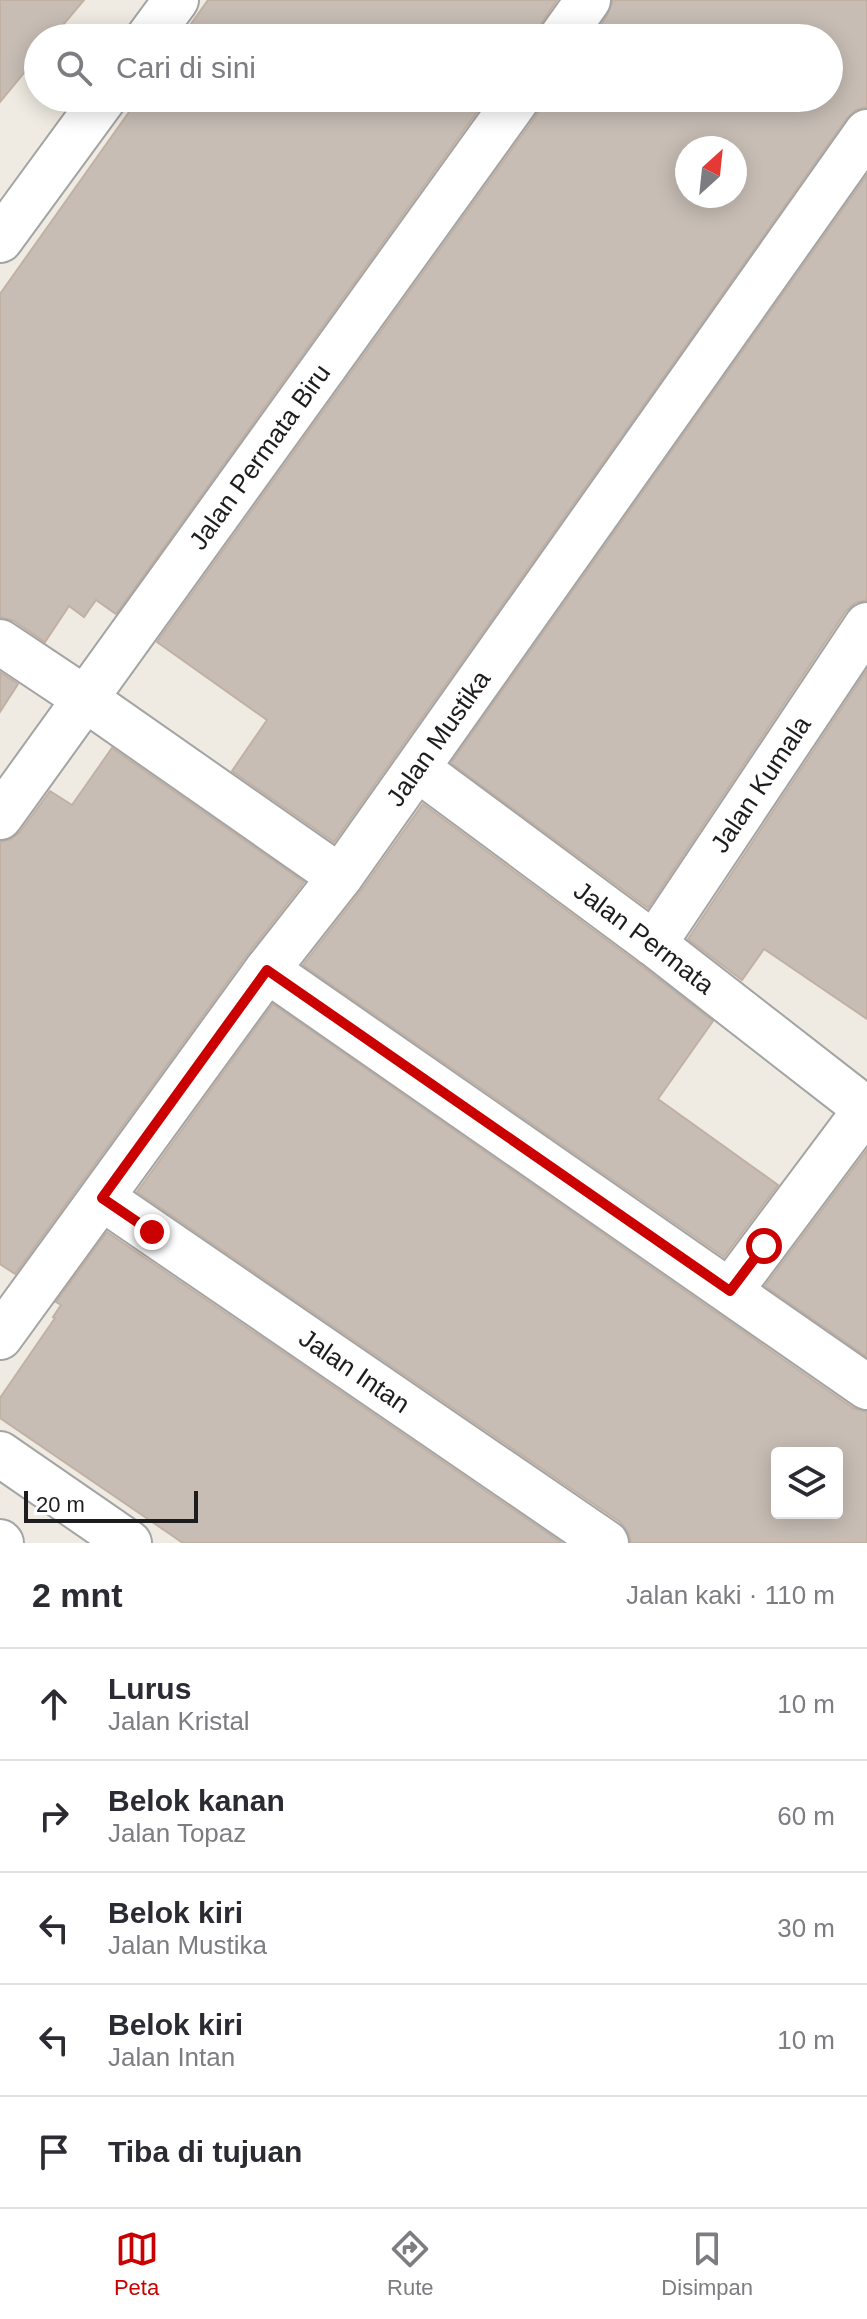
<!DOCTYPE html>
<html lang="id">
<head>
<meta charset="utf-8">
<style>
	body { margin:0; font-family:Arial,sans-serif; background:#f2f2f3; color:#2b2b33 }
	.controls { position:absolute; right:24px; bottom:24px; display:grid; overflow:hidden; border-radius:8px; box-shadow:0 4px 20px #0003 }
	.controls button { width:72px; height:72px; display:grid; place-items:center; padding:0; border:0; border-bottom:2px solid #e1e1e2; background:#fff; color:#2b2b33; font:40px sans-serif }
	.compass { position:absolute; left:675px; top:136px; width:72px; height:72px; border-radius:50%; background:#fff; box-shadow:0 4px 20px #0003; rotate:27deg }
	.scale { position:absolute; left:24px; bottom:20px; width:174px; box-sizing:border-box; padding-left:8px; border:4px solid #1d1d1d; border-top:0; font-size:22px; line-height:28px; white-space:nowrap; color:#1d1d1d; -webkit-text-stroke:6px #fff; paint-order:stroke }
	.stop { position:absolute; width:24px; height:24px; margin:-18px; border:6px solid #ca0001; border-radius:50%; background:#fff }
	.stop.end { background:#ca0001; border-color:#fff; box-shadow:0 2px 8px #0008 }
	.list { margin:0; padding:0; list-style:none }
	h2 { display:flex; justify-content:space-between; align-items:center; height:104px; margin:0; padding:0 32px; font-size:34px }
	h2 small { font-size:26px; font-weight:400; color:#7c7c81 }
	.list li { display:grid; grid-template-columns:52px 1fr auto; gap:24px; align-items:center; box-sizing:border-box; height:112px; padding:0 32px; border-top:2px solid #e1e1e2 }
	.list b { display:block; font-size:30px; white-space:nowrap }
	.list p { margin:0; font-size:26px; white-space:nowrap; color:#7c7c81 }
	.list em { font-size:26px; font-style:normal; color:#7c7c81 }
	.icon { flex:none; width:44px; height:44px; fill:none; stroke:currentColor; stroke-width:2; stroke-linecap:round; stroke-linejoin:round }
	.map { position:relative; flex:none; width:867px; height:1543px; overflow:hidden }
	.search { position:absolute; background:#fff; box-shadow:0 4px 20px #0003; left:24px; right:24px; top:24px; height:88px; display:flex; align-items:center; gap:20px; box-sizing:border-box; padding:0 28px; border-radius:44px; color:#7c7c81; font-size:30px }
	.sheet { height:664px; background:#fff }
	nav { display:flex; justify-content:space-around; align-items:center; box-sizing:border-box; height:112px; border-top:2px solid #e1e1e2; background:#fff; font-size:22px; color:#7c7c81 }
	nav a { display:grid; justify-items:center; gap:4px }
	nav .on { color:#ca0001 }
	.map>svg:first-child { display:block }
	.building { fill:#c7bdb5; stroke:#c1b1a4; stroke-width:2; fill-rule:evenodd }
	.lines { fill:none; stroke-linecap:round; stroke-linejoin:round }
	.minor-casing { stroke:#a4a4a4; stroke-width:48 }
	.minor { stroke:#fff; stroke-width:44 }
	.route { stroke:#ca0001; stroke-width:10 }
	.labels { text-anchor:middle; stroke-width:7; stroke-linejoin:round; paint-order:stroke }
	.street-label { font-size:26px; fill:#1d1d1d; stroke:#fff }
</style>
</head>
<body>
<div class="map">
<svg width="867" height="1543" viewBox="0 0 867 1543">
	<rect width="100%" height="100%" fill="#efebe2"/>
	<!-- building -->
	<g class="building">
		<polygon points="0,0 84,0 52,38 38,38 38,56 0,102"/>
		<polygon points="208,0 557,0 541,24 536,38 181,38"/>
		<path d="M613,0H867V107L856,110L847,118L334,842L232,771L267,720L157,642L538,113L543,98H829V38H592L608,14ZM687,148H735V196H687Z"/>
		<polygon points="139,98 487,98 116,614 96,600 84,617 69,606 45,642 14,621 0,617 0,294"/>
		<polygon points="867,175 867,600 855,603 846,611 648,908 451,763"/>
		<polygon points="867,670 867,1019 764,949 742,980 688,939"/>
		<polygon points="0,672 18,684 0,712"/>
		<polygon points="112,748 304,882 247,955 15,1274 0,1264 0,842 11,839 20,832 50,791 72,805"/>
		<polygon points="423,804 639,964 713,1021 658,1099 778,1185 724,1257 303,965 360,892"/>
		<path d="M273,1004L853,1408L867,1412V1543H631L628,1532L620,1522L137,1192ZM777,1453H837V1513H777Z"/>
		<polygon points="867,1150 867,1357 765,1286"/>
		<polygon points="107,1232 562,1543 183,1543 0,1418 0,1398 55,1318 53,1317 61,1305 56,1302"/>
	</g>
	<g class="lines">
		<!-- minor casing -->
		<g class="minor-casing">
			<g id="minor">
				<polyline points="148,38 176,0"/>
				<polyline points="561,38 588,0"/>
				<polyline points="0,240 104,98"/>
				<polyline points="0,642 84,698 340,877"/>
				<path id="s1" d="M418,769L654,944L866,1109"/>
				<path id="s2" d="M0,817L518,98"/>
				<path id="s3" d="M654,944L867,625"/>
				<polyline points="267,970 867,1387"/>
				<path id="s4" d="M102,1198L606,1543"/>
				<polyline points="730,1291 867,1108"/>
				<path id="s5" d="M0,1337L267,970L340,877L867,132"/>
				<polyline points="0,1454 129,1543"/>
				<polyline points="0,1542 1,1543"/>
			</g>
		</g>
		<!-- minor -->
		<use href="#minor" class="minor"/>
	</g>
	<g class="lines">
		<!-- route -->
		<polyline class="route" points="152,1232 102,1198 267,970 730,1291 764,1246"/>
	</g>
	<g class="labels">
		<!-- street labels -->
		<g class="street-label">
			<text dy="9" stroke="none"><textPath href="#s2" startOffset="444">Jalan Permata Biru</textPath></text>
			<text dy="9" stroke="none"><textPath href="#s5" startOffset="742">Jalan Mustika</textPath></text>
			<text dy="9" stroke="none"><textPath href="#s3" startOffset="192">Jalan Kumala</textPath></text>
			<text dy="9" stroke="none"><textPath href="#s1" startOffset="282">Jalan Permata</textPath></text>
			<text dy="9" stroke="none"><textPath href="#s4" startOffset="306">Jalan Intan</textPath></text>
		</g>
	</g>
</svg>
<div class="controls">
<button><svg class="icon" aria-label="layers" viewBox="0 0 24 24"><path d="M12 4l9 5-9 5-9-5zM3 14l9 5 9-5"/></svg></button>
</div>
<svg class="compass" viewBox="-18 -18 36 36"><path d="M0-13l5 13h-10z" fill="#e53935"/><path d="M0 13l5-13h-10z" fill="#7c7c81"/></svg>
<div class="scale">20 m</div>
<div class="stop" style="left:764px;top:1246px"></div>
<div class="stop end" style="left:152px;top:1232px"></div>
<div class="search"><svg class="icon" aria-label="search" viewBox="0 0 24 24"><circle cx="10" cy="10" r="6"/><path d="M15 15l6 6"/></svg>Cari di sini</div>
</div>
<section class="sheet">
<h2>2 mnt<small>Jalan kaki · 110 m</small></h2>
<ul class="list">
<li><svg class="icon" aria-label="ahead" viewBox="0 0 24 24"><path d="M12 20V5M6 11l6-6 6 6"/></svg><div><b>Lurus</b><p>Jalan Kristal</p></div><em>10 m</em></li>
<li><svg class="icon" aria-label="right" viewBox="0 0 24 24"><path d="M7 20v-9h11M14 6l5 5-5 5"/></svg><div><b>Belok kanan</b><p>Jalan Topaz</p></div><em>60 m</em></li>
<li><svg class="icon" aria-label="left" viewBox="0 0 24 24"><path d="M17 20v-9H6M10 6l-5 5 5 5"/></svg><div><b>Belok kiri</b><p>Jalan Mustika</p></div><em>30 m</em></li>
<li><svg class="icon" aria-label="left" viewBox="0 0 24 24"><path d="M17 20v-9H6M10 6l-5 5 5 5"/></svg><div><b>Belok kiri</b><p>Jalan Intan</p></div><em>10 m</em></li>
<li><svg class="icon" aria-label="arrive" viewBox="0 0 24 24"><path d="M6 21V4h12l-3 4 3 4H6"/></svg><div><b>Tiba di tujuan</b></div></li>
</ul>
</section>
<nav>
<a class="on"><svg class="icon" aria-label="map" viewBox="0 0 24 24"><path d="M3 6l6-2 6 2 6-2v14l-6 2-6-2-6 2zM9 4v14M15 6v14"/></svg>Peta</a>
<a><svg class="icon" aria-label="directions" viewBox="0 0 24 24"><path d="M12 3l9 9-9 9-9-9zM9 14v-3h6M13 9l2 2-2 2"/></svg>Rute</a>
<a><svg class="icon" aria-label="saved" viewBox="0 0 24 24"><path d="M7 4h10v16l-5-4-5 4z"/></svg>Disimpan</a>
</nav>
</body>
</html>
